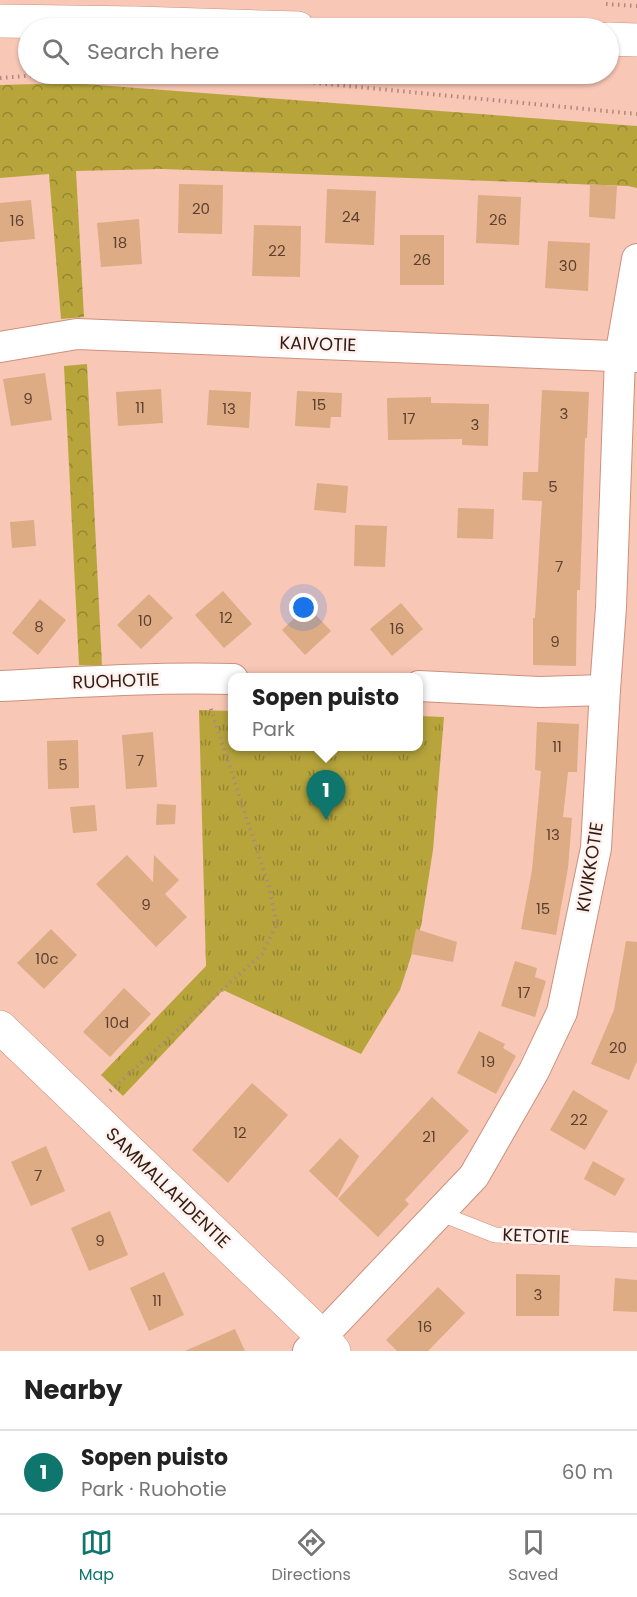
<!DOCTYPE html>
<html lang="en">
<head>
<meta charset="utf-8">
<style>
	body { margin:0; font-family:Poppins,sans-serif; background:#f6f6f6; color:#222 }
	.you { position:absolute; left:304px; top:608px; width:21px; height:21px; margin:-15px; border:4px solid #fff; border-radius:50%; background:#1a73e8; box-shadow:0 0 0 9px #1a73e833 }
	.badge { display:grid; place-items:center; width:39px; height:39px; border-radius:50%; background:#0f766e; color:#fff; font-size:20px; font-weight:700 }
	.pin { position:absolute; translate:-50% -50px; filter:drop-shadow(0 2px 3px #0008) }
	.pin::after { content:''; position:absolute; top:32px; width:21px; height:18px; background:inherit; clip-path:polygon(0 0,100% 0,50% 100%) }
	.popup { position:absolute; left:228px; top:673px; width:195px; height:78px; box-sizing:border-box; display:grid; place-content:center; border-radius:12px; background:#fff; filter:drop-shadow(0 2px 4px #0005); font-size:20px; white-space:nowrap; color:#767676 }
	.popup b { font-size:22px; color:#222 }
	.popup::after { content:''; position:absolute; left:50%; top:100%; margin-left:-12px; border:12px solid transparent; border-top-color:#fff }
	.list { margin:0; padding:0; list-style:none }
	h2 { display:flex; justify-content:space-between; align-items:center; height:78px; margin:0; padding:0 24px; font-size:26px }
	h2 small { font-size:20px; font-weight:400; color:#767676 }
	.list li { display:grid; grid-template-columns:39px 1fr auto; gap:18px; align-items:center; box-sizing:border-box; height:84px; padding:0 24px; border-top:2px solid #e0e0e0 }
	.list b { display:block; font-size:22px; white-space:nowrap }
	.list p { margin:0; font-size:20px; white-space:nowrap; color:#767676 }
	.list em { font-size:20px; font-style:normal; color:#767676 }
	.icon { flex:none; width:33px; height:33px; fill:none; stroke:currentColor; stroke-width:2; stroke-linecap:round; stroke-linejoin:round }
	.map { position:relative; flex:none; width:637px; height:1351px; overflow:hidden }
	.search { position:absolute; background:#fff; box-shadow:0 2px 4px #0004; left:18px; right:18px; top:18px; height:66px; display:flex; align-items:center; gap:15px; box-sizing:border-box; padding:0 21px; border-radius:33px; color:#767676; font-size:22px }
	.sheet { height:162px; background:#fff }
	nav { display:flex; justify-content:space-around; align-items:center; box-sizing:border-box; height:84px; border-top:2px solid #e0e0e0; background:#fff; font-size:16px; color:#767676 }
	nav a { display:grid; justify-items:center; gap:3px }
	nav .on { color:#0f766e }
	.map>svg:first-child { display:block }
	.forest { fill:url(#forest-crowns) }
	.park { fill:url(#park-tufts) }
	.building { fill:#ddab84 }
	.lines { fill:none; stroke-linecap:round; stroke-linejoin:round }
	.lane-casing { stroke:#cc917d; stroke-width:16 }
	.street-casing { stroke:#cc917d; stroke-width:32 }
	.secondary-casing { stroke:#cc917d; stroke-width:34 }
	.path { stroke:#b1887b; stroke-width:4; stroke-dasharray:1.5 4.5; stroke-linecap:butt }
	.lane { stroke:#fff; stroke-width:15 }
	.street { stroke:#fff; stroke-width:30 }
	.secondary { stroke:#fff; stroke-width:33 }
	.labels { text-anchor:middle; stroke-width:5; stroke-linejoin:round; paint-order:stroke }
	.number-label { font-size:15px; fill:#5e4030 }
	.street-label { font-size:18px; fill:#331c14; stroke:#fff1ed }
</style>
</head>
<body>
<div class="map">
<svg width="637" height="1351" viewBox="0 0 637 1351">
	<defs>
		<pattern id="forest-crowns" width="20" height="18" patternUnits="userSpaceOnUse" patternTransform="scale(1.5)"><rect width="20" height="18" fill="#b7a53c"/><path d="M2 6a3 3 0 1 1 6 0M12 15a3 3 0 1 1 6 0" fill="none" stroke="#958631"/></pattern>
		<pattern id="park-tufts" width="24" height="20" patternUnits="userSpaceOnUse" patternTransform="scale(1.5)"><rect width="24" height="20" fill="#b7a53c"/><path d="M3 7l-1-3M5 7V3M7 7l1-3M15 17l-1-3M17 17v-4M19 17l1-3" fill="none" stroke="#958631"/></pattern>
	</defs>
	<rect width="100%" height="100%" fill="#f9c7b6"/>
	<!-- forest -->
	<g class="forest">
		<polygon points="71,83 637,126 637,188 628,186 162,169 76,171 84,317 61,319 49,174 0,178 0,85"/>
		<polygon points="87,364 102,666 79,665 64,366"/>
	</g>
	<!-- park -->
	<polygon class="park" points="199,710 233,711 233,746 419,746 419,716 444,717 433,850 421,926 400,990 361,1054 223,990 123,1096 101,1075 206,966"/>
	<!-- building -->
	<g class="building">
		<polygon points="179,184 223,185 222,234 178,233"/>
		<polygon points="590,184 617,186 615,219 589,217"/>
		<polygon points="327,189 376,191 374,245 325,243"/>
		<polygon points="478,195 521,197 519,245 476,243"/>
		<polygon points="31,200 35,239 0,242 0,203"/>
		<polygon points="139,219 142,264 101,267 97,223"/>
		<polygon points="254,225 301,226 300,277 252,276"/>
		<rect x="400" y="235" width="44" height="50"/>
		<polygon points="548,241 590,243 588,291 545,288"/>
		<polygon points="45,373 52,420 11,426 3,379"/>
		<polygon points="161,389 163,423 118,426 116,392"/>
		<polygon points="209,390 251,392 249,428 207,425"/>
		<polygon points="542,390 589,392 587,438 585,438 580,590 577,590 576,666 533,665 533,618 535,618 542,501 522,500 523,472 538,472"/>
		<polygon points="297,391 342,393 341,417 331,417 330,428 295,426"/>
		<polygon points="431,397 431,403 489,404 488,446 462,445 462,439 388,440 387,398"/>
		<polygon points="317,483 348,486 346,513 314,510"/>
		<polygon points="458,508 494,509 493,539 457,538"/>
		<polygon points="34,520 36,546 12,548 10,522"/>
		<polygon points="355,525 387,526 385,567 354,566"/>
		<polygon points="223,591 252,624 224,648 195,615"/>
		<polygon points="149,594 173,618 141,649 117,625"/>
		<polygon points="40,599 66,620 38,655 12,633"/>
		<polygon points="401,603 423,629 392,656 370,629"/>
		<polygon points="307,606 331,631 305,655 282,630"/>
		<polygon points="537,722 579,724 577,772 568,772 563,817 572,818 568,868 556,935 521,929 532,870 541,771 535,770"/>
		<polygon points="153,732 157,787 126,789 122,735"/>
		<polygon points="78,740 79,788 48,789 47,741"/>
		<polygon points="157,804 176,805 175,824 156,825"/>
		<polygon points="95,805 97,831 73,833 70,807"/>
		<polygon points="127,855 153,882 154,855 179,880 165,894 187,917 156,947 96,884"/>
		<polygon points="51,929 77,955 44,989 17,963"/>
		<polygon points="416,929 457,942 453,962 411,954"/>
		<polygon points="626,941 637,942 637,1061 629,1080 591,1064 614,1010"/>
		<polygon points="515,961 537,968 535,977 546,981 535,1017 501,1006"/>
		<polygon points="124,988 151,1014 110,1057 83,1032"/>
		<polygon points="479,1031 505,1044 503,1048 516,1056 496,1094 457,1073"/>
		<polygon points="252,1083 288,1115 228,1183 192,1150"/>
		<polygon points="573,1090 608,1111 585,1150 550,1130"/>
		<polygon points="432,1097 469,1131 405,1200 409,1204 378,1237 338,1199"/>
		<polygon points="340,1138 359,1156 337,1198 309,1171"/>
		<polygon points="46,1146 65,1191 31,1206 11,1162"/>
		<polygon points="593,1161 625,1179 615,1196 584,1179"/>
		<polygon points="110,1211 128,1255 89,1271 71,1228"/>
		<polygon points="164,1272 184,1315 149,1331 130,1288"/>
		<polygon points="516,1274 560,1275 559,1316 516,1316"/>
		<polygon points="615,1278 637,1280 637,1312 613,1311"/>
		<polygon points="438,1287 465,1313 428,1351 397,1351 386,1340"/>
		<polygon points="235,1329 245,1351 185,1351"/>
	</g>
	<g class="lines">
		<!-- lane casing -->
		<g class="lane-casing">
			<polyline id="lane" points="439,1213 495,1235 637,1240"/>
		</g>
		<!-- street casing -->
		<g class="street-casing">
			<g id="street">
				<polyline points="0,347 77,334 637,357"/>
				<path d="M0,686C78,682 155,677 233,679"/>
				<polyline points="419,686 540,692 605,690"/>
				<polyline points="308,1351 474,1176 534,1071 562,1012 596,848 605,690 611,607 620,357 637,259"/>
			</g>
		</g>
		<!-- secondary casing -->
		<g class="secondary-casing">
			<g id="secondary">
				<polyline points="0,21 136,23 298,28"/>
				<polyline points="608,39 637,40"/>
				<polyline points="0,1027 322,1336 334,1351"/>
			</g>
		</g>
		<!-- path -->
		<g class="path">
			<polyline points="606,4 637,6"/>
			<polyline points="224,74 637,114"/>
			<polyline points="0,78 51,74"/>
			<polyline points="110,1091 262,954 277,924 269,887 210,706"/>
		</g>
		<!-- lane -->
		<use href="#lane" class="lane"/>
		<!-- street -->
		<use href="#street" class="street"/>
		<!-- secondary -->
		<use href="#secondary" class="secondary"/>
	</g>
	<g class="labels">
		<!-- number labels -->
		<g class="number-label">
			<text x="201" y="214">20</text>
			<text x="351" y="222">24</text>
			<text x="498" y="225">26</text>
			<text x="17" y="226">16</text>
			<text x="120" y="248">18</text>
			<text x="277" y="256">22</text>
			<text x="422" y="265">26</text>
			<text x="568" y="271">30</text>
			<text x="28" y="404">9</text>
			<text x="319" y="410">15</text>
			<text x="140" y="413">11</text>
			<text x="229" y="414">13</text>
			<text x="564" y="419">3</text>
			<text x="409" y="424">17</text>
			<text x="475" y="430">3</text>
			<text x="553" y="492">5</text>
			<text x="559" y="572">7</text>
			<text x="226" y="623">12</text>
			<text x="145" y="626">10</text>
			<text x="39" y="632">8</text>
			<text x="397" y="634">16</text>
			<text x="555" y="647">9</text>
			<text x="557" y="752">11</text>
			<text x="140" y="766">7</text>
			<text x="63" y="770">5</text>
			<text x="553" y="840">13</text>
			<text x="146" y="910">9</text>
			<text x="543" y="914">15</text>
			<text x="47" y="964">10c</text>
			<text x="524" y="998">17</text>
			<text x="117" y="1028">10d</text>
			<text x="618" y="1053">20</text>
			<text x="488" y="1067">19</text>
			<text x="579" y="1125">22</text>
			<text x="240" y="1138">12</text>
			<text x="429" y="1142">21</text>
			<text x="38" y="1181">7</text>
			<text x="100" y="1246">9</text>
			<text x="538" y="1300">3</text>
			<text x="157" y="1306">11</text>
			<text x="425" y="1332">16</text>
		</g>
		<!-- street labels -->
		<g class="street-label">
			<text transform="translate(318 344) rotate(2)" y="6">KAIVOTIE</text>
			<text transform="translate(116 681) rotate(-2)" y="6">RUOHOTIE</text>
			<text transform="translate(590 867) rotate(-81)" y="6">KIVIKKOTIE</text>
			<text transform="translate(168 1188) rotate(44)" y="6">SAMMALLAHDENTIE</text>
			<text transform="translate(536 1236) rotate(2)" y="6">KETOTIE</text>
		</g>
	</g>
</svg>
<div class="you"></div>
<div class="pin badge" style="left:326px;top:820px">1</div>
<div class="popup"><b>Sopen puisto</b>Park</div>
<div class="search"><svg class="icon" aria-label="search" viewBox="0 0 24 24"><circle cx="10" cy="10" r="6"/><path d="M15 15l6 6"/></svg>Search here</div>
</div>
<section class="sheet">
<h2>Nearby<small></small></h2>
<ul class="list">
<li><span class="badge">1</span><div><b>Sopen puisto</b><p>Park · Ruohotie</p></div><em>60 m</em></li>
</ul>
</section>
<nav>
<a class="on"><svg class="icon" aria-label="map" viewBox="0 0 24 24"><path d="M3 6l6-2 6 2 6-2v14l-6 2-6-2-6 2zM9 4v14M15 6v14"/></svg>Map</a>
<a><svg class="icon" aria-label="directions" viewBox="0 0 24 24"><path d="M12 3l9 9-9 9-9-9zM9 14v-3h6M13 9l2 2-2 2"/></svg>Directions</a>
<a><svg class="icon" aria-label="saved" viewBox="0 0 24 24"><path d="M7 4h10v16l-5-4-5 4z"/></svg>Saved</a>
</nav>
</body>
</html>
